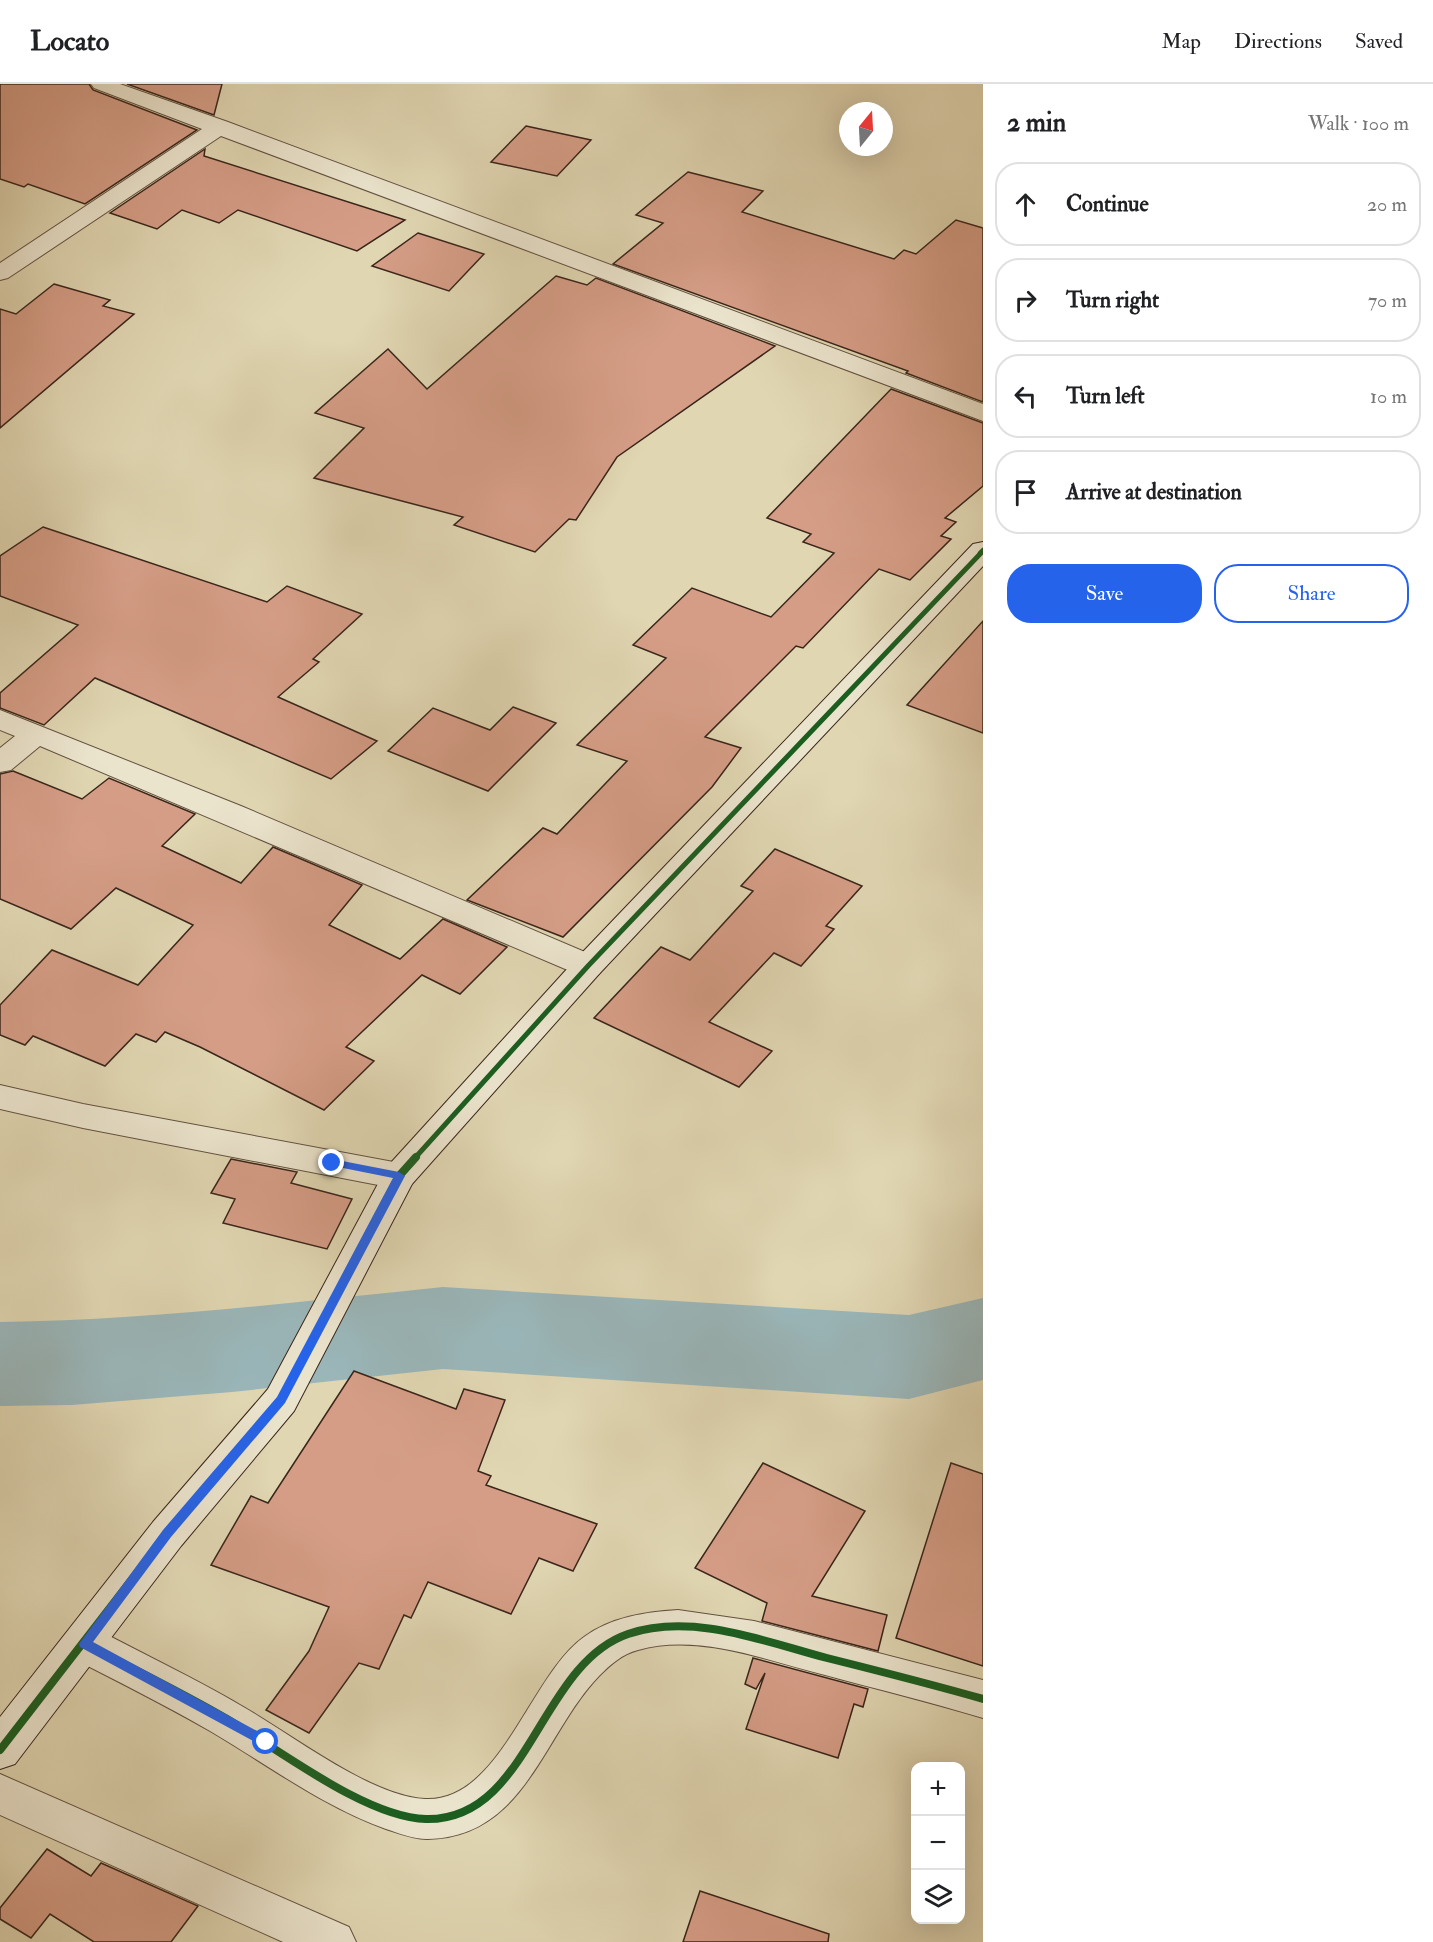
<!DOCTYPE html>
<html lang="en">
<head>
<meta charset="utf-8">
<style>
	body { margin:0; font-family:"IM FELL Double Pica",serif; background:#f6f6f6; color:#202124 }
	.controls { position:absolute; right:18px; bottom:18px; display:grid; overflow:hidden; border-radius:12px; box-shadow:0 6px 24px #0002 }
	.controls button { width:54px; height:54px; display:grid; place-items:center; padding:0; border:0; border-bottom:2px solid #e0e0e0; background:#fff; color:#202124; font:30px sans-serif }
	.compass { position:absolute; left:839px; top:18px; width:54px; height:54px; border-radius:50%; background:#fff; box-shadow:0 6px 24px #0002; rotate:18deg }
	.stop { position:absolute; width:18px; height:18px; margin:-14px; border:4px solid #2563eb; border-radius:50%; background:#fff }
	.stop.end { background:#2563eb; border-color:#fff; box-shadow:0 2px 6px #0008 }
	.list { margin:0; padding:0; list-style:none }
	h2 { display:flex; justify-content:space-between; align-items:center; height:78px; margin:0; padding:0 24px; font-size:26px }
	h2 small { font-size:20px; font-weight:400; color:#757577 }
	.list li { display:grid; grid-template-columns:39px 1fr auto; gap:18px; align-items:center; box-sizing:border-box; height:84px; margin:0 12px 12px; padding:0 12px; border:2px solid #e0e0e0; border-radius:24px }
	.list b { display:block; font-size:22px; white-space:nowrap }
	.list em { font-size:20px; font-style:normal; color:#757577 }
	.actions { display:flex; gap:12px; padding:18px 24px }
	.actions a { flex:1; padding:14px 0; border:2px solid #2563eb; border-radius:24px; text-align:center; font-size:21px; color:#2563eb }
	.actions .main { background:#2563eb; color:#fff }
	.icon { flex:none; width:33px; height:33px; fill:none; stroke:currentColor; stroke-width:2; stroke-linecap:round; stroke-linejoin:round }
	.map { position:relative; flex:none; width:983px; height:1858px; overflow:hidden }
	header { display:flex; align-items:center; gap:36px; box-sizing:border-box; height:84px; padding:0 30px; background:#fff; border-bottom:2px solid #e0e0e0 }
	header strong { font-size:28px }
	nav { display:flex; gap:33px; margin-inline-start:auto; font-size:21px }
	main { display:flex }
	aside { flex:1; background:#fff }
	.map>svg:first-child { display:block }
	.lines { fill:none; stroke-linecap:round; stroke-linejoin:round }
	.river { fill:#9ab6b9; fill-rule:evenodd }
	.building { fill:#d59d86; stroke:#39251a; stroke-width:1.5 }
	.street-casing { stroke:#635140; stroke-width:2 }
	.secondary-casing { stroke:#39251a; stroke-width:2 }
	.street { fill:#ebe4cd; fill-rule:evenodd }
	.secondary { fill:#ebe4cd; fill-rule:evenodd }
	.cycleway-far2-casing { stroke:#ebe4cd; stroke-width:8 }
	.cycleway-far1-casing { stroke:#ebe4cd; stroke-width:9 }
	.cycleway-casing { stroke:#ebe4cd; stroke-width:11 }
	.cycleway-far2 { stroke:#1b5e20; stroke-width:4.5 }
	.cycleway-far1 { stroke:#1b5e20; stroke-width:5 }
	.cycleway { stroke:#1b5e20; stroke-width:8 }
	.route { fill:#2563eb }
</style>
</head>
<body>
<header>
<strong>Locato</strong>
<nav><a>Map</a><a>Directions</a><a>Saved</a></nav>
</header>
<main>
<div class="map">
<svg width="983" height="1858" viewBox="0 0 983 1858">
	<rect width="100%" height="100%" fill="#e0d6b2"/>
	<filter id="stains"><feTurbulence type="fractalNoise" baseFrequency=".00333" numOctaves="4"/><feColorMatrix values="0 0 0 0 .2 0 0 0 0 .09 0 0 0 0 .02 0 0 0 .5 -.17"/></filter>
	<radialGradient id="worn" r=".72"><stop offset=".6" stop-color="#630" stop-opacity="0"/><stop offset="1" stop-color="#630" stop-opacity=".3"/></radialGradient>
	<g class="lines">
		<!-- river -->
		<path class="river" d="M443,1203L909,1231L983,1214V1296L909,1315L443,1285L232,1308L72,1321L0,1322V1238C148,1236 296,1218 443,1203Z"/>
	</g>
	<!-- building -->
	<g class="building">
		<polygon points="0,0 89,0 93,6 197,46 85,120 28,100 24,103 0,95"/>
		<polygon points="127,0 222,0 214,31"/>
		<polygon points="526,42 591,56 557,92 491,78"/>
		<polygon points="205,65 204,72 405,136 357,167 238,126 219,139 182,126 157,145 110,129"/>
		<polygon points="688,88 763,107 742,128 894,175 904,166 916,170 956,136 983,144 983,318 906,289 908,287 613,180 663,139 636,131"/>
		<polygon points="418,149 484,170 449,207 372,182"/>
		<polygon points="556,192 587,201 596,194 775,262 617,373 576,436 569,435 535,468 454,441 463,433 314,394 364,344 315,329 388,265 427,305"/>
		<polygon points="54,200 110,216 103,222 134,230 0,344 0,225 16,230"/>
		<polygon points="891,305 983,339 983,402 945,434 956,438 941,452 951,455 910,496 879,485 803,564 796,562 705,653 741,664 712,703 563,853 467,816 543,744 557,750 627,677 577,661 666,574 633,561 692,504 771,533 834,469 803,458 811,450 767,434"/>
		<polygon points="43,443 267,518 287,502 362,530 313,575 319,578 278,613 377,657 331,695 95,594 44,641 0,624 0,609 78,541 0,512 0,472"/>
		<polygon points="983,537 983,649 907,621"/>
		<polygon points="513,623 556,639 488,707 388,667 433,624 490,646"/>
		<polygon points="13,687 82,715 109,694 195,730 162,762 241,799 273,763 362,801 329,841 400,875 443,835 507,863 460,910 422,891 346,963 374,977 324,1026 200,963 165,948 156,958 136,950 105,982 33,952 25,961 0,951 0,921 52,866 138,901 193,841 116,804 71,845 0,815 0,690"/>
		<polygon points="775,765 862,802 826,842 834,845 801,882 774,869 709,938 772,967 739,1003 594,934 661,863 690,876 753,807 741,802"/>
		<polygon points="231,1075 297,1088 291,1099 352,1115 327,1165 223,1139 235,1115 211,1109"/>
		<polygon points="354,1287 456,1325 464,1305 505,1316 478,1387 491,1392 486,1401 597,1440 573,1487 539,1474 511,1530 428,1498 411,1534 404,1531 379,1585 359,1579 309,1649 266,1626 309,1567 329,1523 211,1481 251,1412 268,1419"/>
		<polygon points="763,1379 865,1427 812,1512 887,1531 878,1567 762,1537 767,1519 695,1484"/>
		<polygon points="951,1379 983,1390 983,1582 896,1554"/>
		<polygon points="753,1574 868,1605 863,1623 854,1620 838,1674 746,1645 765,1589 756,1605 745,1600"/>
		<polygon points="47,1765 91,1792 101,1779 198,1822 171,1858 94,1858 50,1830 31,1854 0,1835 0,1824"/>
		<polygon points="700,1807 829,1850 828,1858 683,1858"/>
	</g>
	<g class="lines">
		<!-- street casing -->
		<g class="street-casing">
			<g id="street">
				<polygon points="91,0 120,0 228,38 983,320 983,337 221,52 8,194 0,196 0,179 202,45 94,4"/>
				<polygon points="0,626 241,722 599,874 604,882 599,890 588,893 577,890 40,662 11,686 0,688 0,664 15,652 0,646"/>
				<polygon points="0,1001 83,1020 399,1079 411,1083 417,1092 411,1101 399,1105 83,1044 0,1025"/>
				<path d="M678,1526L754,1537L983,1596V1634C930,1618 877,1605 825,1591C766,1576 698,1549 638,1566C622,1570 610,1581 599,1592C543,1650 525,1754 427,1755C413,1755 398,1749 386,1745C322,1722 268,1681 210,1647C165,1621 117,1597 70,1573L64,1560L70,1547L85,1542L100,1547C147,1572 194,1594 240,1621C290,1649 369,1712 425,1715C500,1719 530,1591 584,1553C611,1533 646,1528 678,1526Z"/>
				<polygon points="0,1690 349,1843 356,1858 283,1858 0,1731"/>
			</g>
		</g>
		<!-- secondary casing -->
		<g class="secondary-casing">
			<polygon id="secondary" points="983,458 983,482 599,890 412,1100 294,1327 181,1462 15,1680 0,1685 0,1633 153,1438 268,1305 387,1083 577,874 973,460"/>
		</g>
		<!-- street -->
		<use href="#street" class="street"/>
		<!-- secondary -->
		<use href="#secondary" class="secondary"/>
		<!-- cycleway-far2 casing -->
		<g class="cycleway-far2-casing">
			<polyline id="cycleway-far2" points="980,469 983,466"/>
		</g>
		<!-- cycleway-far1 casing -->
		<g class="cycleway-far1-casing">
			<polyline id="cycleway-far1" points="414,1075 588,882 982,468"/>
		</g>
		<!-- cycleway casing -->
		<g class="cycleway-casing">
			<g id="cycleway">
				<path d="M85,1560C133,1585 181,1608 227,1635C278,1665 367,1734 426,1735C530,1737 538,1581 628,1550C692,1528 766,1558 827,1574C879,1587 931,1600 983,1615"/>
				<polyline points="0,1666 167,1450 281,1316 399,1092 416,1073"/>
			</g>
		</g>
		<!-- cycleway-far2 -->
		<use href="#cycleway-far2" class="cycleway-far2"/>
		<!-- cycleway-far1 -->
		<use href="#cycleway-far1" class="cycleway-far1"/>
		<!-- cycleway -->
		<use href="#cycleway" class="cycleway"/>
	</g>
	<!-- route -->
	<polygon class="route" points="332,1075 399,1088 405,1092 285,1319 171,1453 93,1558 270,1654 272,1658 266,1664 80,1563 79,1560 163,1446 277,1313 393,1094 328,1081 326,1079"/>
	<rect width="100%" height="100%" filter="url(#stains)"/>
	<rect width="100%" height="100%" fill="url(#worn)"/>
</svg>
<div class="controls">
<button>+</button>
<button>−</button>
<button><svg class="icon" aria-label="layers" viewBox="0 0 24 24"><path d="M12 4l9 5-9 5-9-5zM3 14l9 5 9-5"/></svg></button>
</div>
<svg class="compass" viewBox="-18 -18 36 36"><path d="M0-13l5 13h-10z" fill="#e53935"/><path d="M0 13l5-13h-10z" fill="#757577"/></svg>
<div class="stop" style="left:266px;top:1658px"></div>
<div class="stop end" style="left:332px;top:1079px"></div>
</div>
<aside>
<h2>2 min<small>Walk · 100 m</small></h2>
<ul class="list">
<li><svg class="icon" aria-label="ahead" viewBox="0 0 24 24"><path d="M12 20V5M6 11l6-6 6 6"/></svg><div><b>Continue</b></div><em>20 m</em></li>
<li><svg class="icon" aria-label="right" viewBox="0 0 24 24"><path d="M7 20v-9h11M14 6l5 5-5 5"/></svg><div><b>Turn right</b></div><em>70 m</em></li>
<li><svg class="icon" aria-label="left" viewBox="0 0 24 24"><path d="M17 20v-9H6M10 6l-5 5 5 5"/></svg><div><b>Turn left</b></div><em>10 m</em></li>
<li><svg class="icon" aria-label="arrive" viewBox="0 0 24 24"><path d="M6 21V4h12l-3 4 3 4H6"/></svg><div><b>Arrive at destination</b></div></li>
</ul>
<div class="actions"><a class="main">Save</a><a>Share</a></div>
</aside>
</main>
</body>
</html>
